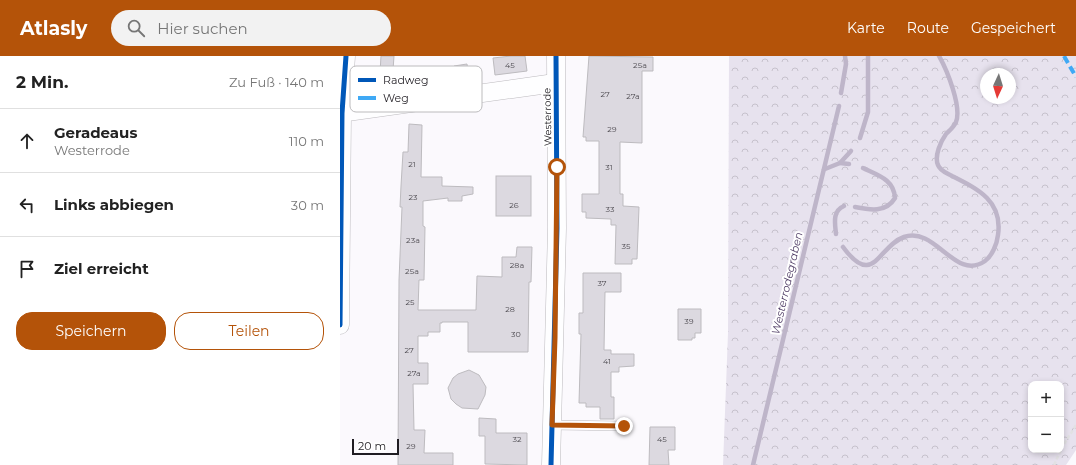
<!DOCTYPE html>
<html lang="de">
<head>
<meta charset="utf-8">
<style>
	body { margin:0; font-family:Montserrat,sans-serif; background:#f2f2f2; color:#222 }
	.controls { position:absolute; right:12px; bottom:12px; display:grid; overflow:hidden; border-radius:8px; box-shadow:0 2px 6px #0003 }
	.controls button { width:36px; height:36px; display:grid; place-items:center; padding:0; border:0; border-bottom:1px solid #e0e0e0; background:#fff; color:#222; font:20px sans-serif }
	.compass { position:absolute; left:640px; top:12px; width:36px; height:36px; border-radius:50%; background:#fff; box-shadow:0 2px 6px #0003; rotate:184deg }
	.scale { position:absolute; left:12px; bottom:10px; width:47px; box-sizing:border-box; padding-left:4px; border:2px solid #201d23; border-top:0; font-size:11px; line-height:14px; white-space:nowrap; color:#201d23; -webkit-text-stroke:3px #fff; paint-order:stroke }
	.stop { position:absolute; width:12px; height:12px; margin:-9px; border:3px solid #b45309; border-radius:50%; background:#fff }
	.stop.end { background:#b45309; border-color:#fff; box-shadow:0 1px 4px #0008 }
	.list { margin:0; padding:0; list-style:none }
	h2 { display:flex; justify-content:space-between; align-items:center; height:52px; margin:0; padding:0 16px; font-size:17px }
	h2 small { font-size:13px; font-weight:400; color:#767676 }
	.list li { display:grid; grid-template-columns:26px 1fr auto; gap:12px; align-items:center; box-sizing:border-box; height:64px; padding:0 16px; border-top:1px solid #e0e0e0 }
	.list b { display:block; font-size:15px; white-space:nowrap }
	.list p { margin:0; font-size:13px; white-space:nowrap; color:#767676 }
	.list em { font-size:13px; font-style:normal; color:#767676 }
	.actions { display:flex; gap:8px; padding:12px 16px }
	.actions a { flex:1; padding:9px 0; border:1px solid #b45309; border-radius:16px; text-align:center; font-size:14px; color:#b45309 }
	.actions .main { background:#b45309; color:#fff }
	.icon { flex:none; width:22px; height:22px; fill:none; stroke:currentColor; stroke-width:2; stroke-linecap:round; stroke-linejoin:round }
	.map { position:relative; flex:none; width:736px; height:409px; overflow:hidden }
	header { display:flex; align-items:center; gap:24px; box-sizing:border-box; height:56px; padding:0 20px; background:#b45309; color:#fff }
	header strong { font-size:19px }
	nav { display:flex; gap:22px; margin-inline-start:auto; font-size:14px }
	.search { width:280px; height:36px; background:#f2f2f2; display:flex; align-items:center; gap:10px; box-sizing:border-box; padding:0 14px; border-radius:22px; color:#767676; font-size:15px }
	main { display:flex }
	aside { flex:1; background:#fff }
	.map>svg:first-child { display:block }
	.forest { fill:url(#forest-crowns); fill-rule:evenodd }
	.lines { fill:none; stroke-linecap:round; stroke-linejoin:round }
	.stream { stroke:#beb5c9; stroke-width:4.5 }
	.building { fill:#dcd9e0; stroke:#bdbbbf }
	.lane-casing { stroke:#bcbabe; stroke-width:10 }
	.street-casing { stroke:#bcbabe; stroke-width:19 }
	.path { stroke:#e2e1e3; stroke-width:2.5; stroke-dasharray:4 2; stroke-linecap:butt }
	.lane { stroke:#fefeff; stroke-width:9 }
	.street { stroke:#fefeff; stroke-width:18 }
	.quiet { stroke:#3fa9f5; stroke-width:4; stroke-dasharray:8 4; stroke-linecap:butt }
	.cycleway-casing { stroke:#fff; stroke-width:8 }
	.cycleway { stroke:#0057b8; stroke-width:5 }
	.route { stroke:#b45309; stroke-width:5 }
	.labels { text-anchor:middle; stroke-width:4; stroke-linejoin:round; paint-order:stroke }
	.number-label { font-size:8px; fill:#4f4c52 }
	.street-label { font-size:10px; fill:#201d23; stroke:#fff }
	.water-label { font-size:11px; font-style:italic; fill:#4f3c65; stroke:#fff }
	.key { fill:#fff; stroke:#bcbbbd; stroke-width:1 }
	.key-label { font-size:11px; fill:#201d23 }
</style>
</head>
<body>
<header>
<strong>Atlasly</strong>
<div class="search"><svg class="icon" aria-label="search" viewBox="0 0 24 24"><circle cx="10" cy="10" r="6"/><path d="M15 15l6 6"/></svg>Hier suchen</div>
<nav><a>Karte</a><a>Route</a><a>Gespeichert</a></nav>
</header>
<main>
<aside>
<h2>2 Min.<small>Zu Fuß · 140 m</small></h2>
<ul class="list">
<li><svg class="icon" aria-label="ahead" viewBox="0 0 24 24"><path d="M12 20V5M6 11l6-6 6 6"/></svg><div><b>Geradeaus</b><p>Westerrode</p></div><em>110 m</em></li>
<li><svg class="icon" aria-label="left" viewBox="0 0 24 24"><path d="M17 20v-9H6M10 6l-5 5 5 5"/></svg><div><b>Links abbiegen</b></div><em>30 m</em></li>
<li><svg class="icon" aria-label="arrive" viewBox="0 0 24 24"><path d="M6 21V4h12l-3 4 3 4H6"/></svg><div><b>Ziel erreicht</b></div></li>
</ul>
<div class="actions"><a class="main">Speichern</a><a>Teilen</a></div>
</aside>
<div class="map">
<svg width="736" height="409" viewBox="0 0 736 409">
	<defs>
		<pattern id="forest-crowns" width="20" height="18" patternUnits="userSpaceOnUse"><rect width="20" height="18" fill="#e7e2ee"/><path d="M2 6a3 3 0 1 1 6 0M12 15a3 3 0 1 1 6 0" fill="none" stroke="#c6c1cc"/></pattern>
	</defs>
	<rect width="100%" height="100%" fill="#fbf9fd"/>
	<!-- forest -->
	<path class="forest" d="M389,0H736V394L726,409H383L388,277ZM646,18H670V42H646ZM691,328H721V394H691Z"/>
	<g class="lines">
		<!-- stream -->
		<g class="stream">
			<polyline points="501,37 506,8 505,0"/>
			<polyline points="520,82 528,56 528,0"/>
			<polyline points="500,107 509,108"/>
			<polyline points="485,113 500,107 511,95"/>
			<path d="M515,151C530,154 546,157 555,142C554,123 537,119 523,112"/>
			<path d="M496,178C495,168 492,155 504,150"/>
			<path d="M503,191C534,233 538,190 564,181C596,170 615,226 645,205C652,200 657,188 658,179C663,145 638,133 612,120C607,117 600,115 598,109C594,100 601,85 606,78C610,74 614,71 616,66C622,51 607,14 599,0"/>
			<polyline points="413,409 499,50"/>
		</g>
	</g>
	<!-- building -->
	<g class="building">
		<polygon points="41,0 54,0 53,14 68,15 67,35 39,33"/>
		<polygon points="171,0 185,0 187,15 155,19 153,2"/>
		<polygon points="249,0 313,1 313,15 302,15 302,87 280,86 280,138 283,138 283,150 299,151 297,203 292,203 292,208 275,208 276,169 271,169 271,163 246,162 246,156 242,156 242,138 259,138 259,85 246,85 246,81 243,81"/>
		<polygon points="127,8 129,24 116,26 114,10"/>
		<polygon points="69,68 82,69 81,121 102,121 102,130 133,131 133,138 122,140 122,145 108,145 108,142 83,145 83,170 85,171 84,224 79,224 78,254 136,254 137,220 162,221 162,201 176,201 177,191 192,191 191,226 189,226 188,296 128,296 128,266 102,266 102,267 100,267 100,276 88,276 88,280 78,280 78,307 88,307 88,328 73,328 74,374 85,374 84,397 113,397 113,409 58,409 59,224 62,151 60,151 61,130 63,96 68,96"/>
		<rect x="156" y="120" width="35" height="40"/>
		<polygon points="243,217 281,217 281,236 265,236 264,294 271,294 271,298 294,298 294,310 279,311 279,316 271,316 271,341 274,341 274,363 260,363 260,351 246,351 246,347 239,347 241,278 239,278 239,257 243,257"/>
		<polygon points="338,253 361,253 361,277 355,277 355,282 352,282 352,284 338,284"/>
		<polygon points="129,314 139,319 146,331 145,339 138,353 122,352 116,348 111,343 108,332 113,322 118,318"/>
		<polygon points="139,362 156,363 156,377 187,377 187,409 145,408 145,380 139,380"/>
		<polygon points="310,371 335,371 335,394 328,394 329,409 309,409"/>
	</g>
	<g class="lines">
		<!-- lane casing -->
		<g class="lane-casing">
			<polyline id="lane" points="212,369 284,370"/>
		</g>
		<!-- street casing -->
		<g class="street-casing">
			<g id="street">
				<polyline points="0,57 215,27"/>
				<polyline points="0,269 2,57 6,0"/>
				<polyline points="211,409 217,172 216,0"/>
			</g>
		</g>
		<!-- path -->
		<g class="path">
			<polyline points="721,393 736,369"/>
			<polyline points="714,409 721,394"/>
		</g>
		<!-- lane -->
		<use href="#lane" class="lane"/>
		<!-- street -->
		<use href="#street" class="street"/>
		<!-- quiet -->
		<polyline class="quiet" points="724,0 736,21"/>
		<!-- cycleway casing -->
		<g class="cycleway-casing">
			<g id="cycleway">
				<polyline points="0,269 2,57 6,0"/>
				<polyline points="211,409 217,172 216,0"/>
			</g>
		</g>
		<!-- cycleway -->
		<use href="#cycleway" class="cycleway"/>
	</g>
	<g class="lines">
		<!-- route -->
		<polyline class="route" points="217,111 215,282 212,369 284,370"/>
	</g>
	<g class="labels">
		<!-- number labels -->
		<g class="number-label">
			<text x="170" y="12">45</text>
			<text x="300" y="12">25a</text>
			<text x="265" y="41">27</text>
			<text x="293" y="43">27a</text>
			<text x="272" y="76">29</text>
			<text x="72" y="111">21</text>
			<text x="269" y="114">31</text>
			<text x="73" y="144">23</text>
			<text x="174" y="152">26</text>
			<text x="270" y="156">33</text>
			<text x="73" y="187">23a</text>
			<text x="286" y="193">35</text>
			<text x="177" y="212">28a</text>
			<text x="72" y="218">25a</text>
			<text x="262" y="230">37</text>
			<text x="70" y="249">25</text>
			<text x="170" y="256">28</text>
			<text x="349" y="268">39</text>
			<text x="176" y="281">30</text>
			<text x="69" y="297">27</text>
			<text x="267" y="308">41</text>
			<text x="74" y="320">27a</text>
			<text x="177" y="386">32</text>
			<text x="322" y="386">45</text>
			<text x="71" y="393">29</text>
		</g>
		<!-- street labels -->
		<g class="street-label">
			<text transform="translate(207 61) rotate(-91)" y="4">Westerrode</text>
		</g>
		<!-- water labels -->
		<g class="water-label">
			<text transform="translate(447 227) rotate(-77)" y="4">Westerrodegraben</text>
		</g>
	</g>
	<!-- legend -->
	<rect x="10" y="10" width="132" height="46" rx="6" class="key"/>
	<rect x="18" y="22" width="18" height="4" fill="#0057b8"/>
	<rect x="18" y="40" width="18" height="4" fill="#3fa9f5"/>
	<g class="key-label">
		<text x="43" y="28">Radweg</text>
		<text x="43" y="46">Weg</text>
	</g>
</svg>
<div class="controls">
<button>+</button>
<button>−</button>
</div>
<svg class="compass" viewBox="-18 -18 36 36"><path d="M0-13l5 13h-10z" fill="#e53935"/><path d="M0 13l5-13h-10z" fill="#767676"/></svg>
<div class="scale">20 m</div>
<div class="stop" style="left:217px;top:111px"></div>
<div class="stop end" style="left:284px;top:370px"></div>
</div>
</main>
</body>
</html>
